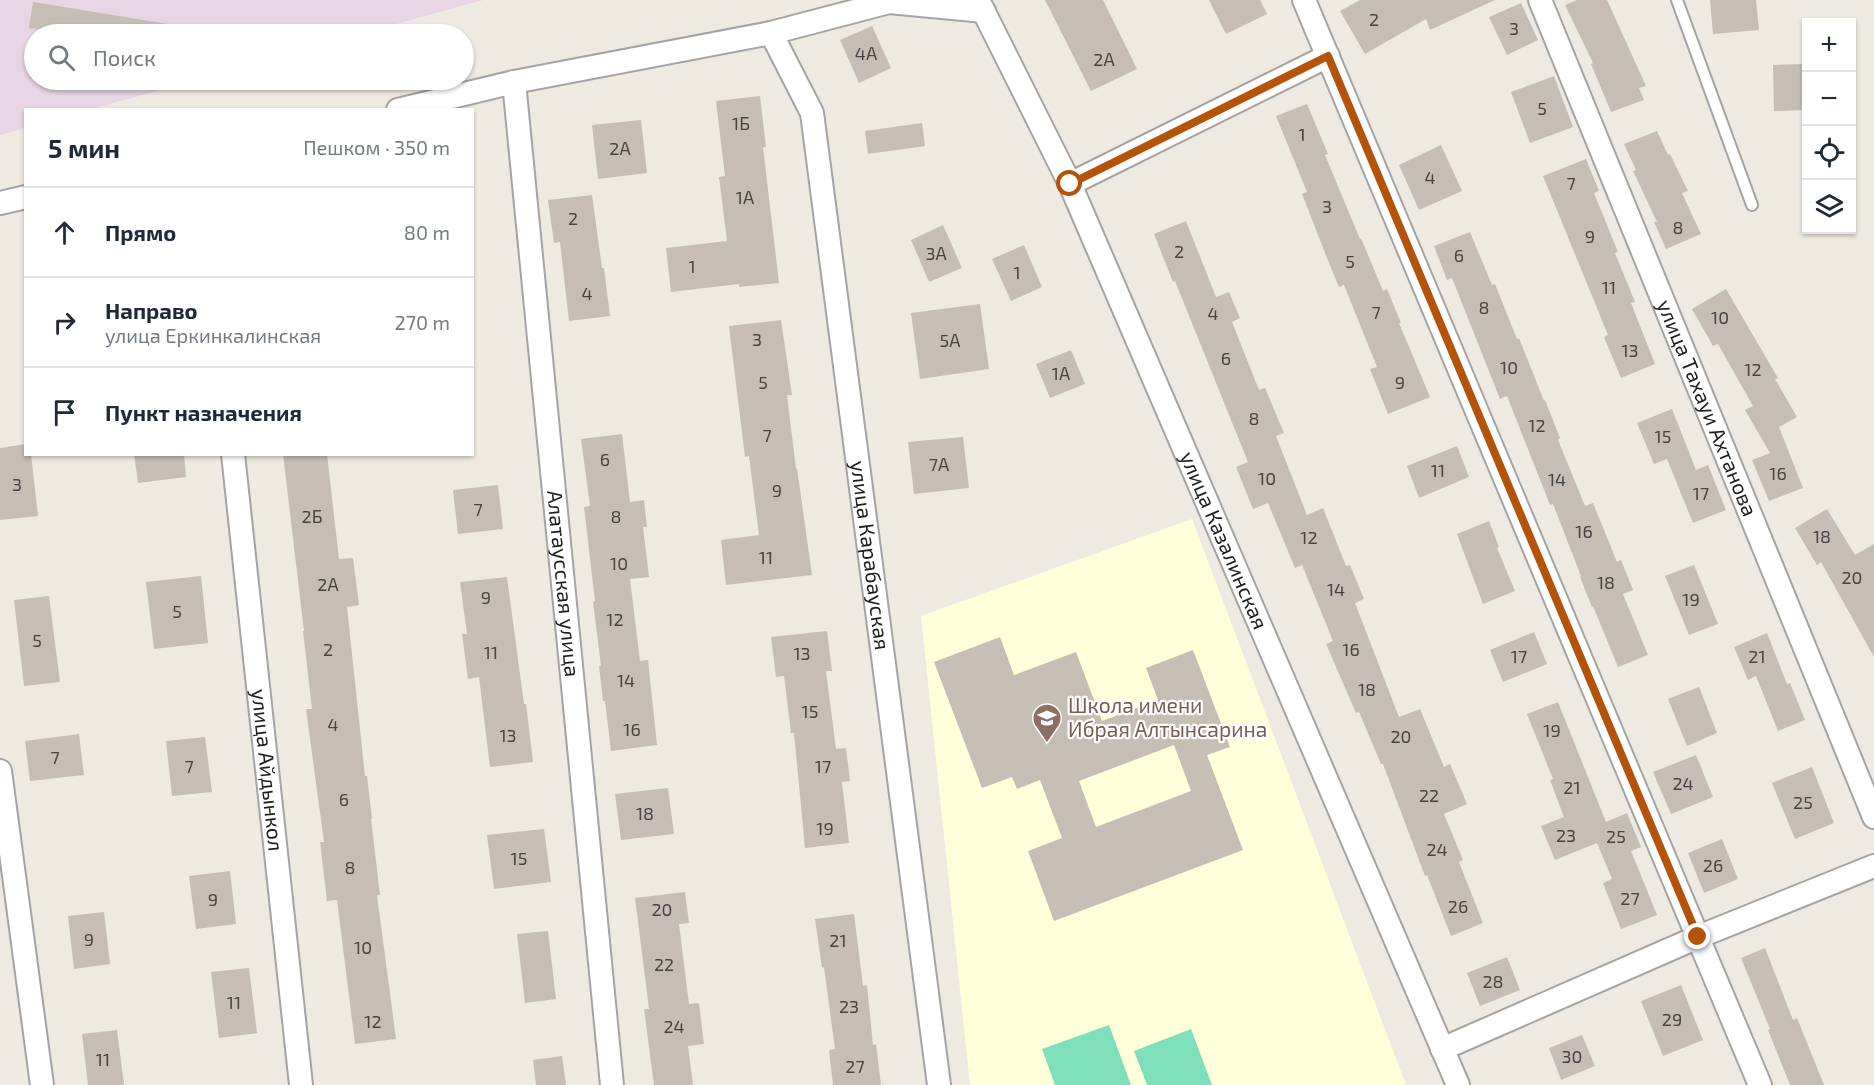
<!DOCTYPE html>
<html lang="ru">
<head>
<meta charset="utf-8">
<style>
	body { margin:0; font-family:"Exo 2",sans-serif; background:#f6f6f7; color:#1f2937 }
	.controls { position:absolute; right:18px; top:18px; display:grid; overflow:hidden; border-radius:0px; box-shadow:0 2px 4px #0004 }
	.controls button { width:54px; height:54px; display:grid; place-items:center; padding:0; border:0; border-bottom:2px solid #e0e1e3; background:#fff; color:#1f2937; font:30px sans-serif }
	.stop { position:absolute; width:18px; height:18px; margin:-14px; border:4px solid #b45309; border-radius:50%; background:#fff }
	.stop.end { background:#b45309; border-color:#fff; box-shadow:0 2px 6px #0008 }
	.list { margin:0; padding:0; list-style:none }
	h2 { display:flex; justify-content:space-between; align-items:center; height:78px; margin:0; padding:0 24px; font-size:26px }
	h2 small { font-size:20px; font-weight:400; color:#747a83 }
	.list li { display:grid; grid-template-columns:39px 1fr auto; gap:18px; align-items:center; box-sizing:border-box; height:90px; padding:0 24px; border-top:2px solid #e0e1e3 }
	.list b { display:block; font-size:22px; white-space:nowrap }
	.list p { margin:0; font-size:20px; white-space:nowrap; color:#747a83 }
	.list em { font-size:20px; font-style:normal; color:#747a83 }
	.icon { flex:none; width:33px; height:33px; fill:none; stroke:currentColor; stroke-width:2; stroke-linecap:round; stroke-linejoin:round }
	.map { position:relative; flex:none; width:1874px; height:1085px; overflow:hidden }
	.search { position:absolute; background:#fff; box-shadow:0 2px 4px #0004; left:24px; top:24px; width:450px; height:66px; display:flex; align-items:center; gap:15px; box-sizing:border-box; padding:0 21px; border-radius:33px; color:#747a83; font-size:22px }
	.panel { position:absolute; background:#fff; box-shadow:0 2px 4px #0004; left:24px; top:108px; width:450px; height:348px; border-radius:0px }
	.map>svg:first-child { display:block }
	.industrial { fill:#e7d4e4 }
	.education { fill:#ffffda }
	.pitch { fill:#7edfba }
	.building { fill:#c6bdb5; fill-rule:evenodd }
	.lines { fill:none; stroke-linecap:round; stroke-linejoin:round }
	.service-casing { stroke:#a4a4a4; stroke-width:14 }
	.minor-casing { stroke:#a4a4a4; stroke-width:26 }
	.service { stroke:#fff; stroke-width:10 }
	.minor { stroke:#fff; stroke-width:22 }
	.route { stroke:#b45309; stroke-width:8 }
	.labels { text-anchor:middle; stroke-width:4.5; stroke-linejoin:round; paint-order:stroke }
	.number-label { font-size:18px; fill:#474543 }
	.street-label { font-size:21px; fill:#1d1d1d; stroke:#fff }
	.education-label { font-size:21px; fill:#785e54; stroke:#fff; text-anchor:start }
</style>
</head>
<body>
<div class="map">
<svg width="1874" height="1085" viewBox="0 0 1874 1085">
	<rect width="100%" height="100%" fill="#eeeae2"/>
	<!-- industrial -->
	<polygon class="industrial" points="0,0 483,0 360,34 34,34 34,80 198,80 91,109 26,110 25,128 0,135"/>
	<!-- education -->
	<polygon class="education" points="1192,519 1406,1085 970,1085 921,616"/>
	<!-- pitch -->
	<g class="pitch">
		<polygon points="1109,1025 1131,1085 1055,1085 1042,1049"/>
		<polygon points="1191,1029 1212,1085 1147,1085 1134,1051"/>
	</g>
	<!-- building -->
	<g class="building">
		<polygon points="1045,0 1103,0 1137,69 1091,91"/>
		<polygon points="1209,0 1260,0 1267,14 1226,34"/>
		<polygon points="1360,0 1495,0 1430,30 1426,19 1365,54 1340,11"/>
		<polygon points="1577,0 1607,0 1646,86 1639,88 1644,100 1611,112 1591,64 1593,63 1565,5"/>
		<polygon points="1710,0 1756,0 1759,30 1713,34"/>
		<polygon points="33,2 168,24 167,34 72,34 29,28"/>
		<polygon points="1521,3 1538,40 1507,55 1489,17"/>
		<polygon points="872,26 891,68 859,83 840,40"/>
		<polygon points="1806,64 1806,110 1774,111 1773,65"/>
		<polygon points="1554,76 1573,127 1530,143 1511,92"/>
		<polygon points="760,96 766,147 763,147 779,283 739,287 739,284 671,292 666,248 727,241 719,177 725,176 716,101"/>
		<polygon points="1307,104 1328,154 1325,155 1360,239 1361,238 1383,291 1387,289 1401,323 1399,323 1430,397 1388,414 1370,369 1377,367 1344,285 1339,287 1325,253 1302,194 1307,192 1276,116"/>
		<polygon points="641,120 647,173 598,179 592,125"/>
		<polygon points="922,123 925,146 868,154 865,131"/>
		<polygon points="1657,131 1668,155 1670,154 1688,191 1682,193 1701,234 1666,249 1654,222 1657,222 1633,171 1636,170 1624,144"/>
		<polygon points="1441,145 1462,191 1419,210 1399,165"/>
		<polygon points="1586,159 1599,191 1594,193 1618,252 1615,253 1635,302 1631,303 1655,364 1621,378 1604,337 1608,335 1543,176"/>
		<polygon points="592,195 602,268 604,268 610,316 569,321 560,242 554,243 548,200"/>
		<polygon points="1186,221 1216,297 1229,292 1240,318 1232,322 1259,390 1265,388 1284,433 1276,436 1307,515 1323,508 1346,566 1350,565 1364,599 1355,603 1399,717 1420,709 1444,767 1450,764 1467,804 1444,814 1463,860 1459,862 1483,923 1451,936 1427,875 1425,876 1383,764 1381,764 1359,712 1356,713 1326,644 1333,641 1302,565 1295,568 1268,503 1253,509 1236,467 1248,462 1175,281 1173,282 1154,234"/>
		<polygon points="943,225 962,268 929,282 911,240"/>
		<polygon points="1470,232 1492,285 1495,284 1517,339 1519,338 1544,401 1545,400 1560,438 1558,440 1585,506 1593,503 1617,562 1621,560 1633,590 1623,594 1648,655 1618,667 1593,606 1592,607 1580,577 1581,576 1553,504 1550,505 1507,396 1500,399 1452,278 1447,280 1434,246"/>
		<polygon points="1024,245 1042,287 1011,301 992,259"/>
		<polygon points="1726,289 1778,378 1775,379 1797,417 1779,427 1803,488 1769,501 1752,460 1770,453 1745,410 1753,406 1718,344 1713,346 1692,309"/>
		<polygon points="980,304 989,369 920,379 911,313"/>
		<polygon points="781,320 792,395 787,395 796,469 797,468 812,575 726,585 721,540 759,535 749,456 745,457 729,326"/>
		<polygon points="1071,350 1085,384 1050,398 1036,364"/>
		<polygon points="1672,409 1696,470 1708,465 1726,510 1693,523 1667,459 1654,464 1637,423"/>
		<polygon points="622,434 630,502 644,500 647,527 643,527 649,577 630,579 640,661 648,660 657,745 611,751 605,701 603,701 599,666 601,666 593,602 595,601 584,507 590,506 581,439"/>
		<polygon points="963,437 969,488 914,494 908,442"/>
		<polygon points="26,444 26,454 31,454 38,516 0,520 0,448"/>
		<polygon points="1457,446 1469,477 1419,498 1407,466"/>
		<polygon points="134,454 184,454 186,477 138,483"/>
		<polygon points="283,454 327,454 339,559 353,558 359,605 347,607 365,776 367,776 372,819 371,819 380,895 377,895 396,1039 355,1044 337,900 327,901 320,842 324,842 306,709 312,709 303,631 304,631"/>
		<polygon points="498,485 503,529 458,534 453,490"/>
		<polygon points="1827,509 1855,555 1874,544 1874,657 1821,562 1817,565 1795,528"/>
		<polygon points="1489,521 1499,547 1497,548 1515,591 1483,604 1457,534"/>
		<polygon points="1694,565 1718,624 1689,635 1665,576"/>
		<polygon points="201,576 208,643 154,649 146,582"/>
		<polygon points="507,577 524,704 526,704 533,762 490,767 479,677 468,679 462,634 467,634 460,582"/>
		<polygon points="49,596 60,682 24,686 14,600"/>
		<polygon points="827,631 832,671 826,671 836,749 846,748 850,781 842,782 849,843 805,848 794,733 791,733 784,676 776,677 771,637"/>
		<polygon points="1534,632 1547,664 1503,682 1490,650"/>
		<polygon points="1767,633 1787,684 1790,683 1805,720 1778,731 1756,676 1748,680 1734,647"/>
		<path d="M1000,637L1014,675L1076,652L1102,721L1158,700L1146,668L1193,650L1230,747L1207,755L1243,850L1054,921L1028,851L1062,838L1040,780L1017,789L1012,777L982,788L934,662ZM1174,745L1191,791L1096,827L1079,781Z"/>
		<polygon points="1699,687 1717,733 1687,746 1668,699"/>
		<polygon points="1558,702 1606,822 1627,813 1641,847 1631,851 1657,915 1621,929 1603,883 1612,879 1597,843 1555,860 1541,826 1564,817 1550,780 1553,779 1527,714"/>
		<polygon points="79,734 84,775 30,781 25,741"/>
		<polygon points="205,737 212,792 172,796 166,741"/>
		<polygon points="1696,755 1713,797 1671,814 1653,772"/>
		<polygon points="1812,767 1834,823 1795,839 1772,783"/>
		<polygon points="668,788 674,834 621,840 615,794"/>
		<polygon points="544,829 551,882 494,889 487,835"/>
		<polygon points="1722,839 1738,879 1704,893 1688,853"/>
		<polygon points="230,871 236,924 196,929 189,876"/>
		<polygon points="685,892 689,923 679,924 689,1004 699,1003 704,1044 688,1046 693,1085 654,1085 644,1009 649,1009 635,898"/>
		<polygon points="104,912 110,964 74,969 68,916"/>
		<polygon points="854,914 863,986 867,985 873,1045 876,1044 881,1085 833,1085 829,1050 835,1049 824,967 822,968 815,919"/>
		<polygon points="548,931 556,999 525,1003 517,934"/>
		<polygon points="1765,948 1793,1020 1797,1018 1824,1085 1790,1085 1768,1030 1770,1029 1741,958"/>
		<polygon points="1507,957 1520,990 1480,1006 1467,973"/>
		<polygon points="249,968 257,1033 219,1038 211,972"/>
		<polygon points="1681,985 1703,1040 1663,1056 1641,1001"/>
		<polygon points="117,1030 124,1085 88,1085 82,1034"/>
		<polygon points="1582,1035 1595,1066 1561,1080 1549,1048"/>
		<polygon points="562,1056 566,1085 536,1085 533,1060"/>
	</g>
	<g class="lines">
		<!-- service casing -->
		<g class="service-casing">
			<polyline id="service" points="1677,0 1752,205"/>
		</g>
		<!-- minor casing -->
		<g class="minor-casing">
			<g id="minor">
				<path id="s1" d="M978,0L1070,184L1458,1085"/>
				<polyline points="1304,0 1760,1085"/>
				<path id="s2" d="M1540,0L1874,817"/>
				<path id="s3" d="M771,33L812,113L939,1085"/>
				<path id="s4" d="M514,82L612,1085"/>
				<polyline points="398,110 514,82 771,33 889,2 984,11"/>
				<polyline points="1070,184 1328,56"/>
				<polyline points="0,203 26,197"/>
				<path id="s5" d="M233,454L301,1085"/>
				<polyline points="0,771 42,1085"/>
				<polyline points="1442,1049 1698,937 1874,866"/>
			</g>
		</g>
		<!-- service -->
		<use href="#service" class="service"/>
		<!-- minor -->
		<use href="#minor" class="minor"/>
	</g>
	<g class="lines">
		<!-- route -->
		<polyline class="route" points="1070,184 1328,56 1698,937"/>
	</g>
	<!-- icons -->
	<defs>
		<g id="school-pin" transform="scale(1.5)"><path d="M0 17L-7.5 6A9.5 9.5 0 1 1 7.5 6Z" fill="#8d6e63" stroke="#fff"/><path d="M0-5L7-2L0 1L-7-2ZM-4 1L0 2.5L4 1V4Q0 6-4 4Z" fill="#fff"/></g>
	</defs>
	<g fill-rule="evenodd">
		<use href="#school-pin" x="1047" y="718"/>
	</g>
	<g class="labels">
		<!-- number labels -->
		<g class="number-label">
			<text x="1374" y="26">2</text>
			<text x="1514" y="35">3</text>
			<text x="866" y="60">4А</text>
			<text x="1104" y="66">2А</text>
			<text x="1542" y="115">5</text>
			<text x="741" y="130">1Б</text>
			<text x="1302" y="141">1</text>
			<text x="620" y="155">2А</text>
			<text x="1430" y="184">4</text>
			<text x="1571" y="190">7</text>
			<text x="745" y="204">1А</text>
			<text x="1327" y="213">3</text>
			<text x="573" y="225">2</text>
			<text x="1678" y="234">8</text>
			<text x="1590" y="243">9</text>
			<text x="1179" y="258">2</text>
			<text x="936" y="260">3А</text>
			<text x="1459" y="262">6</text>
			<text x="1350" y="268">5</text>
			<text x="692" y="273">1</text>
			<text x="1017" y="279">1</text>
			<text x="1609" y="294">11</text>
			<text x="587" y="300">4</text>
			<text x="1484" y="314">8</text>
			<text x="1376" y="319">7</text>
			<text x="1213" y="320">4</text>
			<text x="1720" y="324">10</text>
			<text x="757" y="346">3</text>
			<text x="950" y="347">5А</text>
			<text x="1630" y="357">13</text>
			<text x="1226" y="365">6</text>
			<text x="1509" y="374">10</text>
			<text x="1753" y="376">12</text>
			<text x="1061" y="380">1А</text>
			<text x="763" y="389">5</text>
			<text x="1400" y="389">9</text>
			<text x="1254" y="425">8</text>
			<text x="1537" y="432">12</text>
			<text x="767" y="442">7</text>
			<text x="1663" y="443">15</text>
			<text x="605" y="466">6</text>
			<text x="939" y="471">7А</text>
			<text x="1438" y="477">11</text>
			<text x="1778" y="480">16</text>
			<text x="1267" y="485">10</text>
			<text x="1557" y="486">14</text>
			<text x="17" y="491">3</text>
			<text x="777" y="497">9</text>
			<text x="1701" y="500">17</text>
			<text x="478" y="516">7</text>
			<text x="312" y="523">2Б</text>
			<text x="616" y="523">8</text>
			<text x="1584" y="538">16</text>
			<text x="1822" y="543">18</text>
			<text x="1309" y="544">12</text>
			<text x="766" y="564">11</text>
			<text x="619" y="570">10</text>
			<text x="1852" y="584">20</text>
			<text x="1606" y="589">18</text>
			<text x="328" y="591">2А</text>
			<text x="1336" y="596">14</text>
			<text x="486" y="604">9</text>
			<text x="1691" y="606">19</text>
			<text x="177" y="618">5</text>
			<text x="615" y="626">12</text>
			<text x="37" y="647">5</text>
			<text x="328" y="656">2</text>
			<text x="1351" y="656">16</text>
			<text x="491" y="659">11</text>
			<text x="802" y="660">13</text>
			<text x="1519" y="663">17</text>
			<text x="1757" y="663">21</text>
			<text x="626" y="687">14</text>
			<text x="1367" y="696">18</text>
			<text x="810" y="718">15</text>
			<text x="333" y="731">4</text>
			<text x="632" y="736">16</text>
			<text x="1552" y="737">19</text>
			<text x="508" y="742">13</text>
			<text x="1401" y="743">20</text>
			<text x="55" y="764">7</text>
			<text x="189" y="773">7</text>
			<text x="823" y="773">17</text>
			<text x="1683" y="790">24</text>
			<text x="1572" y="794">21</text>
			<text x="1429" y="802">22</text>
			<text x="344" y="806">6</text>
			<text x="1803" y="809">25</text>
			<text x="645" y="820">18</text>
			<text x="825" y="835">19</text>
			<text x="1566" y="842">23</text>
			<text x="1616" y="843">25</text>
			<text x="1437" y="856">24</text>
			<text x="519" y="865">15</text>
			<text x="1713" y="872">26</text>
			<text x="350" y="874">8</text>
			<text x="1630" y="905">27</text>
			<text x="213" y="906">9</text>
			<text x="1458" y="913">26</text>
			<text x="662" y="916">20</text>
			<text x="89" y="946">9</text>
			<text x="838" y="947">21</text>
			<text x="363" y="954">10</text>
			<text x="664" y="971">22</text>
			<text x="1493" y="988">28</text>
			<text x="234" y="1009">11</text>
			<text x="849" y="1013">23</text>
			<text x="1672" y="1026">29</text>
			<text x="373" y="1028">12</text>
			<text x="674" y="1033">24</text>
			<text x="1572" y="1063">30</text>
			<text x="103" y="1066">11</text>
			<text x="855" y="1073">27</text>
		</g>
		<!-- street labels -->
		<g class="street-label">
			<text dy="7" stroke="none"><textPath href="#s2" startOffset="441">улица Тахауи Ахтанова</textPath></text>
			<text dy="7" stroke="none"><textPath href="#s1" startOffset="594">улица Казалинская</textPath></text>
			<text dy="7" stroke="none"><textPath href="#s3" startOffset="536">улица Карабауская</textPath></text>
			<text dy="7" stroke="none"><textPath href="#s4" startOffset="504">Алатаусская улица</textPath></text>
			<text dy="7" stroke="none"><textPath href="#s5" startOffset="318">улица Айдынкол</textPath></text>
		</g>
		<!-- education labels -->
		<g class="education-label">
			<text x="1068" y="713">Школа имени<tspan x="1068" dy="24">Ибрая Алтынсарина</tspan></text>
		</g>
	</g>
</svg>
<div class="controls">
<button>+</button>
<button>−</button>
<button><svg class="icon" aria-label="locate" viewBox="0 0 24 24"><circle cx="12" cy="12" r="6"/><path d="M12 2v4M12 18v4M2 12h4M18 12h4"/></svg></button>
<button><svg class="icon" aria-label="layers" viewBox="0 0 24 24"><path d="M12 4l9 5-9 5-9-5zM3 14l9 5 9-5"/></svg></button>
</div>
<div class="stop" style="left:1070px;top:184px"></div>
<div class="stop end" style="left:1698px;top:937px"></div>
<div class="search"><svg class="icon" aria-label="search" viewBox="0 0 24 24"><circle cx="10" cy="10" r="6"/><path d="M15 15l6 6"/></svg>Поиск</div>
<section class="panel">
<h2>5 мин<small>Пешком · 350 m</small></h2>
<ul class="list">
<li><svg class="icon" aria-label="ahead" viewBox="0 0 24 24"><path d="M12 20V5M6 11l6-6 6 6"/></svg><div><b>Прямо</b></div><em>80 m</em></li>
<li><svg class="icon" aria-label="right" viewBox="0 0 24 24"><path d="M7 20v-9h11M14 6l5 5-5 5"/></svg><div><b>Направо</b><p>улица Еркинкалинская</p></div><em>270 m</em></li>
<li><svg class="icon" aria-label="arrive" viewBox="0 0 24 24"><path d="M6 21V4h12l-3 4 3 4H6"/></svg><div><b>Пункт назначения</b></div></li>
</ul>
</section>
</div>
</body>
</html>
